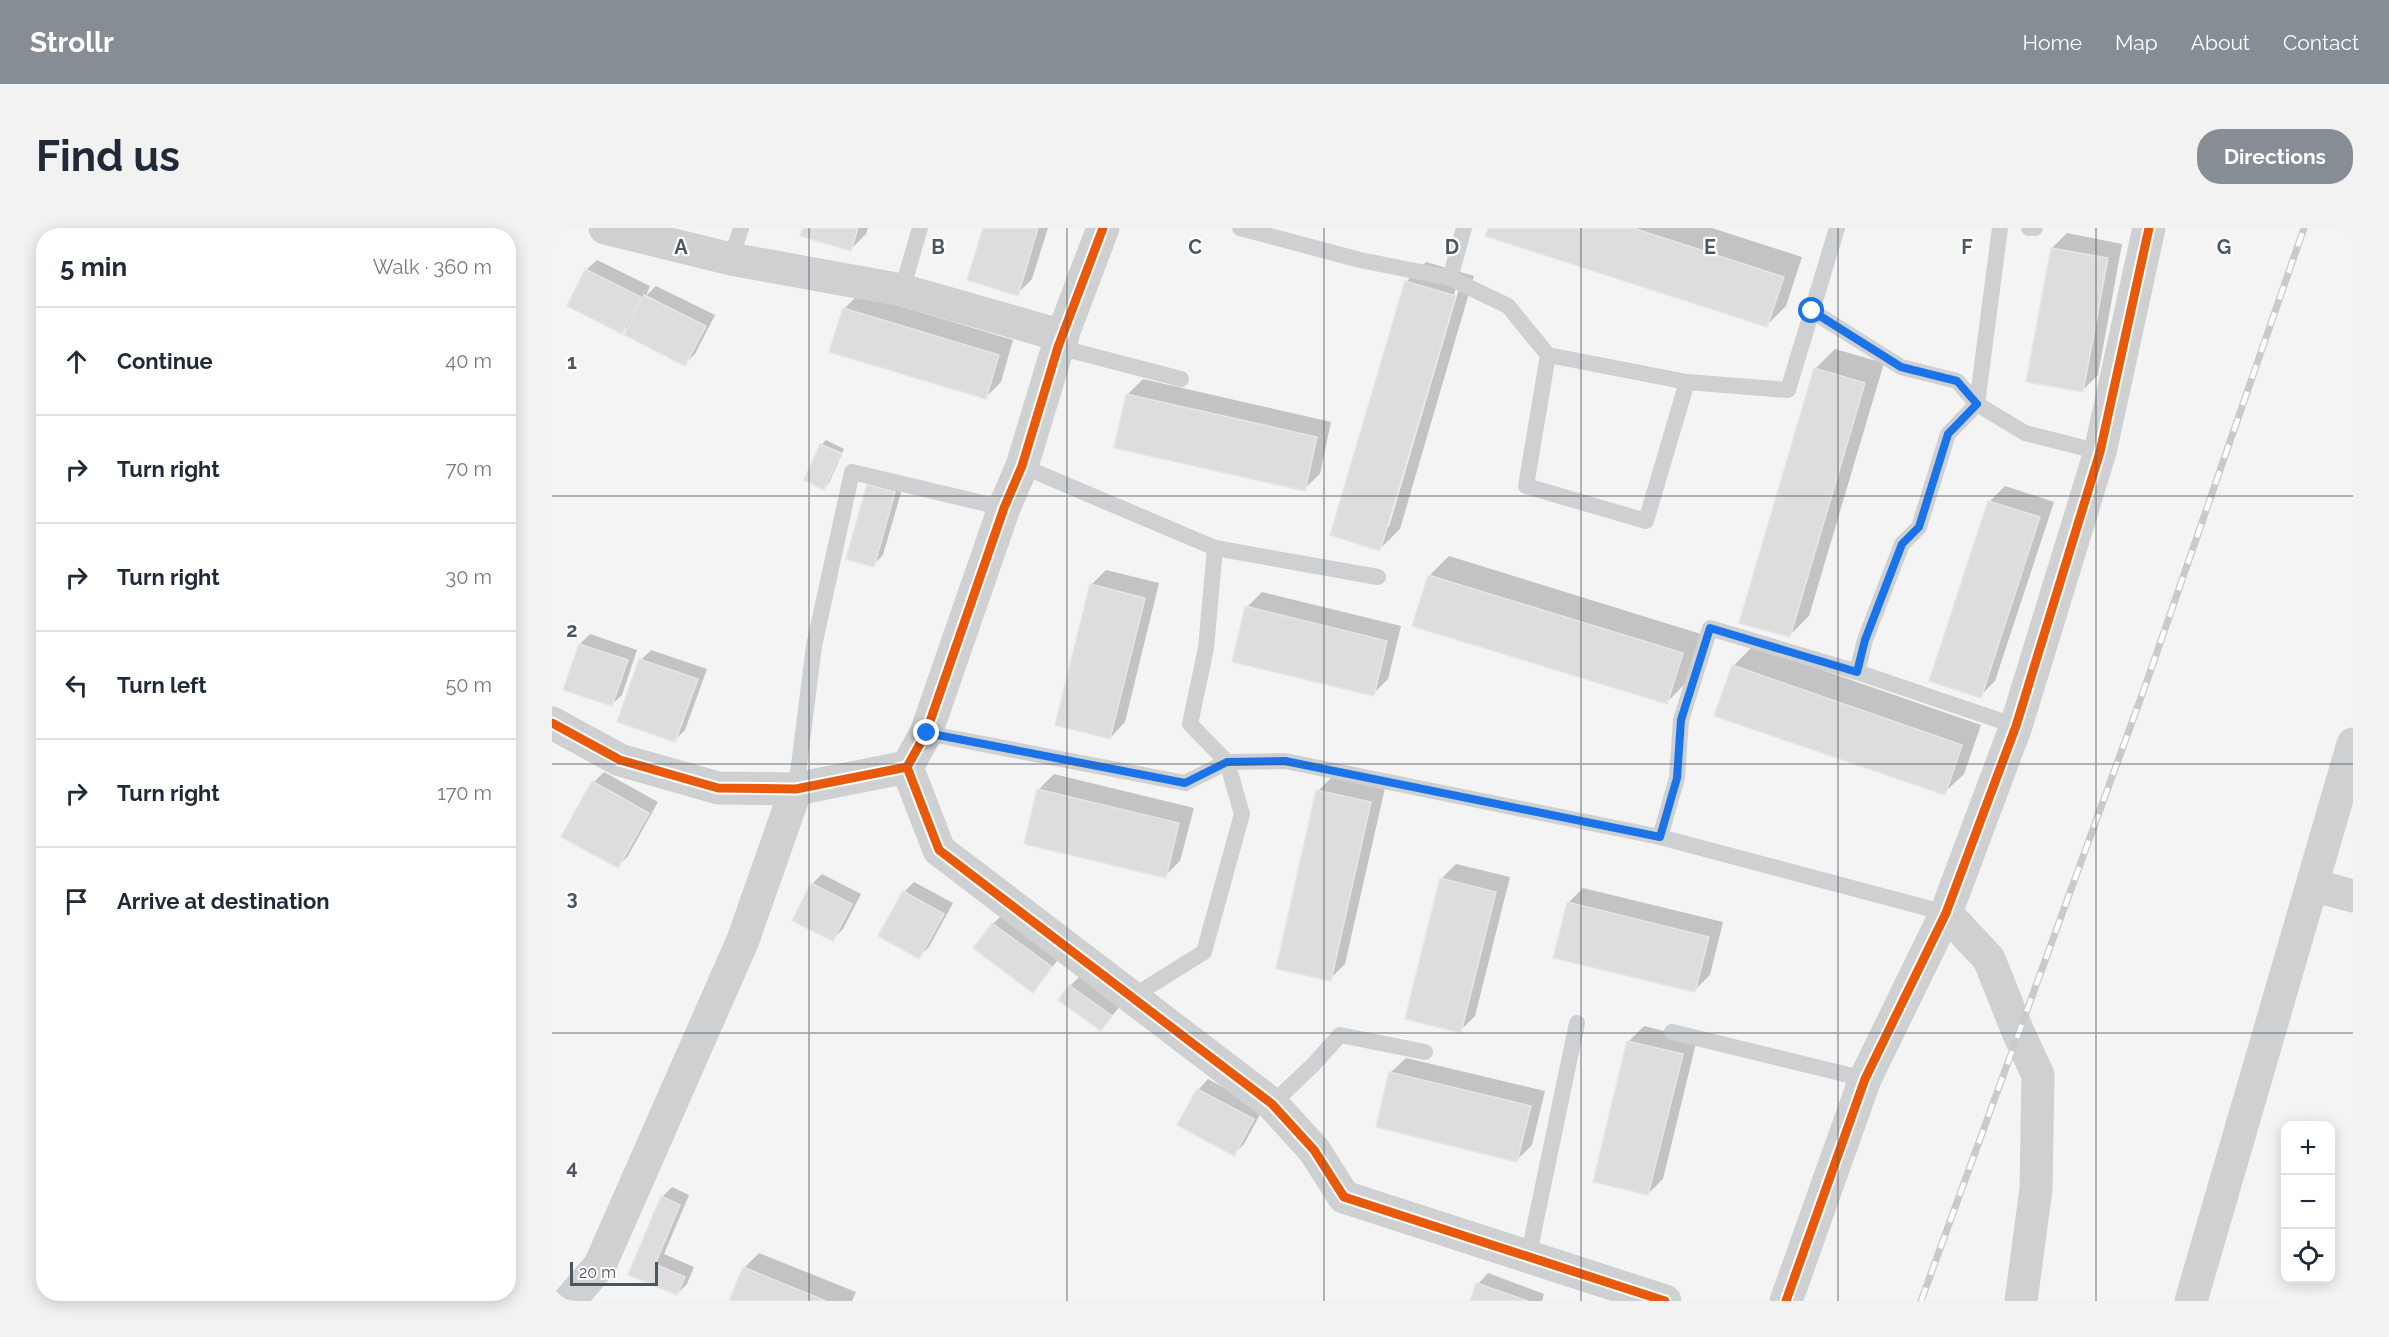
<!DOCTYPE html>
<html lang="en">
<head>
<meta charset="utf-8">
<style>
	body { margin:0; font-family:Raleway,sans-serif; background:#f2f2f3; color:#1f2937 }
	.controls { position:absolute; right:18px; bottom:18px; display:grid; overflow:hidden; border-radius:12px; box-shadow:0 3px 15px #0003 }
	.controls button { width:54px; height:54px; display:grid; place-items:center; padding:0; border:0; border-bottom:2px solid #e0e1e3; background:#fff; color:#1f2937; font:30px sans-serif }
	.scale { position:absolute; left:18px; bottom:15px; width:88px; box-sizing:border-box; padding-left:6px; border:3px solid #4a5661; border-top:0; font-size:16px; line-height:21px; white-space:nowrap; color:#4a5661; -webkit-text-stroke:4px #fff; paint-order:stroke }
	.stop { position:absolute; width:18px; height:18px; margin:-14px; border:4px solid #1a73e8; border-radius:50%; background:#fff }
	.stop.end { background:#1a73e8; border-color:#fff; box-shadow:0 2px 6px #0008 }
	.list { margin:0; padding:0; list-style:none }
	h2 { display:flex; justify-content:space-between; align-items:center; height:78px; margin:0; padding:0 24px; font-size:26px }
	h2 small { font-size:20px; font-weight:400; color:#747a83 }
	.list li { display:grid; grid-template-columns:39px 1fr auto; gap:18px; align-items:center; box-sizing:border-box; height:108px; padding:0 24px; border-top:2px solid #e0e1e3 }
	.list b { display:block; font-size:22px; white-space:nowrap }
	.list em { font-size:20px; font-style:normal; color:#747a83 }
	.icon { flex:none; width:33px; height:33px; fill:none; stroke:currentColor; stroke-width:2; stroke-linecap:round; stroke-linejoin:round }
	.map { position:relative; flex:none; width:1801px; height:1073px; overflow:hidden; border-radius:24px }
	header { display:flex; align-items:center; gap:36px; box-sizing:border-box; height:84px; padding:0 30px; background:#868d94; color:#fff }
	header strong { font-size:28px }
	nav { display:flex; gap:33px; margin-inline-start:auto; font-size:21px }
	.intro { display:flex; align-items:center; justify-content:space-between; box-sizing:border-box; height:144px; padding:0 36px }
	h1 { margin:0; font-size:42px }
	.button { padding:15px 27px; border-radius:24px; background:#868d94; color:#fff; font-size:21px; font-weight:700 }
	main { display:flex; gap:36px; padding:0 36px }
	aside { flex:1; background:#fff; border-radius:24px; box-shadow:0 3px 15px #0003 }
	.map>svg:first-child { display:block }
	.shadow { fill:#0003; fill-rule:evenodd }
	.building { fill:#ddddde; stroke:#e5e6e7; stroke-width:1.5 }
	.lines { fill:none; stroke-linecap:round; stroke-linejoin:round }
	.lane { stroke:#ced0d2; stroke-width:16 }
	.street { stroke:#ced0d2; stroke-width:33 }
	.rail-casing { stroke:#c9cacc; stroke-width:7 }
	.rail { stroke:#fff; stroke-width:4.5; stroke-dasharray:14; stroke-linecap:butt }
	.cycleway-casing { stroke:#fff; stroke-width:13 }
	.cycleway { stroke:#e8590c; stroke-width:9 }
	.route { stroke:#1a73e8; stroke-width:8 }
	.grid { fill:none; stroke:#4a5661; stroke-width:1.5; stroke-opacity:0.55 }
	.grid-label { font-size:20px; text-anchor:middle; font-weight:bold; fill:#4a5661; stroke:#fff; stroke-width:4.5; stroke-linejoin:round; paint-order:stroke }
</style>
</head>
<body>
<header>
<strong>Strollr</strong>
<nav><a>Home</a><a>Map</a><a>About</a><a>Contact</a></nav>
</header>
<div class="intro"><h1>Find us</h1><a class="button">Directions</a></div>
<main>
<aside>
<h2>5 min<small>Walk · 360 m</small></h2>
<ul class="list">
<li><svg class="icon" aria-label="ahead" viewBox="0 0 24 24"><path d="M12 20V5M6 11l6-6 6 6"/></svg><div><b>Continue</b></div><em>40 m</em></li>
<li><svg class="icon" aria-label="right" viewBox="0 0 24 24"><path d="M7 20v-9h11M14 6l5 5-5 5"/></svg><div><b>Turn right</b></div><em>70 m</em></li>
<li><svg class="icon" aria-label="right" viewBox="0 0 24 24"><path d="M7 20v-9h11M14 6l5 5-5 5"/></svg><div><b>Turn right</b></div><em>30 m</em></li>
<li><svg class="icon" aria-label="left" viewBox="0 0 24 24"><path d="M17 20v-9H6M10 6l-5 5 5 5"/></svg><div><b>Turn left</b></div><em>50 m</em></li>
<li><svg class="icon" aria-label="right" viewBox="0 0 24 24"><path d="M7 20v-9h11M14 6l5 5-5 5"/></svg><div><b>Turn right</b></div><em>170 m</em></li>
<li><svg class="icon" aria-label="arrive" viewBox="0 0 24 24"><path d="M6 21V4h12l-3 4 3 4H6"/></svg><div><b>Arrive at destination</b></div></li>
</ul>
</aside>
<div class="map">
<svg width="1801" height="1073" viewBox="0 0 1801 1073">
	<rect width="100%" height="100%" fill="#f4f4f4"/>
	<!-- shadow -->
	<g class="shadow">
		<polygon points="252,0 316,0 314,6 299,21"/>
		<polygon points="433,0 496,0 480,51 465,66"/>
		<polygon points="938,0 1160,0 1250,29 1234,78 1215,97"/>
		<polygon points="1515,5 1570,16 1546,147 1530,163 1500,20"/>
		<polygon points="45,32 98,58 94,68 104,58 163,87 143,126 133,136 79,96 70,104 34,42"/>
		<path d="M874,34L922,48L848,301L828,321L854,54ZM904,60L907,61L837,299H834Z"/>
		<polygon points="307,66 461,112 449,154 434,169 292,81"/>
		<polygon points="1283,121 1332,135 1257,388 1237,408 1263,141"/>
		<polygon points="591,151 779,194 768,246 752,261 576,166"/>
		<polygon points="274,212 292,221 277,255 272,260 269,217"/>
		<polygon points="327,247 352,254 331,327 321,337 317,257"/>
		<polygon points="1453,258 1502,274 1443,453 1428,468 1379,452 1438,273"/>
		<polygon points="897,328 1149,406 1134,455 1114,475 877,348"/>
		<polygon points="554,342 607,355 573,494 558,510 539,357"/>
		<polygon points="710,364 849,398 836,451 821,466 695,379"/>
		<polygon points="38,406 85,422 70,467 59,477 28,416"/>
		<polygon points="1201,418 1429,497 1412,546 1392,565 1181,438"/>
		<polygon points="99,422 155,441 133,502 123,512 89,432"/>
		<polygon points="52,544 106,574 76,628 66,638 42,554"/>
		<polygon points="502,546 642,580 628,633 613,648 487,561"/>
		<polygon points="781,548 833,560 793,736 778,751 766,563"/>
		<polygon points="904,636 958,649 923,788 908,803 889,651"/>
		<polygon points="270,646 309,666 291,701 281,711 260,656"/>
		<polygon points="362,654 401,675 377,719 367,729 352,664"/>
		<polygon points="1031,660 1171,694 1158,747 1143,762 1016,675"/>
		<polygon points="451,686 509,728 481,763 441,696"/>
		<polygon points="528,748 569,777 549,801 518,758"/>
		<polygon points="1092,798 1145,811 1111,951 1096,966 1042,953 1077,813"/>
		<polygon points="854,830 993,863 980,917 965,932 838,845"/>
		<polygon points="656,851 711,881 692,916 682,926 627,896 646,862"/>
		<polygon points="120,959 137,967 112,1026 142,1039 135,1056 125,1066 77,1046 110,969"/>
		<polygon points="207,1025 304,1064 300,1073 178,1073 192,1040"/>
		<polygon points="936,1045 992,1066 990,1073 919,1073 926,1056"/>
	</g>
	<!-- building -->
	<g class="building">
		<polygon points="251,0 306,0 299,23 248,8"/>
		<polygon points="431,0 486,0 466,68 415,52"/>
		<polygon points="936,0 1081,0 1232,49 1215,99 933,8"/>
		<polygon points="1499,20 1556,30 1531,164 1474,154"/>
		<polygon points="33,41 89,69 70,106 15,78"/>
		<polygon points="853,53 904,68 828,323 778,307"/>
		<polygon points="92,67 154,98 133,138 72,107"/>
		<polygon points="291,80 447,127 434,171 277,124"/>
		<polygon points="1262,140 1313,155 1238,409 1187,395"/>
		<polygon points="574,166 765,209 753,263 562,220"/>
		<polygon points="268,216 289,225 272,262 252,252"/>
		<polygon points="315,256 343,264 322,339 294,331"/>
		<polygon points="1436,273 1488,289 1429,470 1377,453"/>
		<polygon points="876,347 1131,425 1115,476 860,398"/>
		<polygon points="538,356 593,370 558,511 503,497"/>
		<polygon points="693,378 835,413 822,468 680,434"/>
		<polygon points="27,416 76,432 60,478 11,462"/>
		<polygon points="87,431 146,451 123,514 65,494"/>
		<polygon points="1180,437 1410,517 1393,567 1162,488"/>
		<polygon points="40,553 97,585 66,640 9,609"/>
		<polygon points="485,561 627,595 614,650 472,616"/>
		<polygon points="764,562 819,574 779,753 724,741"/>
		<polygon points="888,650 944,664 909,805 853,791"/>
		<polygon points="259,655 300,676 281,713 240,693"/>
		<polygon points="351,663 392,686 367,731 326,708"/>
		<polygon points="1015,674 1157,709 1143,764 1001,730"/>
		<polygon points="440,695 500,739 481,765 421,720"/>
		<polygon points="517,757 560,788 549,803 506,772"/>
		<polygon points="1075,813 1131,826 1096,967 1041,954"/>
		<polygon points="837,844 979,878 965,934 824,899"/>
		<polygon points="645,861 702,891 682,928 625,897"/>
		<polygon points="109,968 128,977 103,1036 133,1049 125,1067 76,1047"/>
		<polygon points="191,1039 274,1073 177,1073"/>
		<polygon points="924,1055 976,1073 918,1073"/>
	</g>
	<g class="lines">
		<!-- lane -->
		<g class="lane">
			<polyline points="688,0 808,32 898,50 956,78 996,127 1135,154 1236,162 1285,0"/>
			<polyline points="1477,0 1483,0"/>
			<polyline points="179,31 189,0"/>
			<polyline points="898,50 912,0"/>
			<polyline points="350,62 368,0"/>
			<polyline points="1260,83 1349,139 1405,153 1425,176 1473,205 1548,224"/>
			<polyline points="506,119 629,151"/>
			<polyline points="996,127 974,258 1094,293 1135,154"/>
			<polyline points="470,238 663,320 654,420 638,496 675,534 733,533 1108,609 1394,685"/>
			<polyline points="663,320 826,349"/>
			<polyline points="1305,444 1313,412 1350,316 1367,299 1396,206 1425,176 1448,0"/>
			<polyline points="374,505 633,555 675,534 690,586 652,724 580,769"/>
			<polyline points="244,561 262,418 300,244 452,280"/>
			<polyline points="1108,609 1125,550 1129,492 1158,400 1305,444 1464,498"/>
			<polyline points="1120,804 1313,851"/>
			<polyline points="720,876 761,837 788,807 873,824"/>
			<polyline points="976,1030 1025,795"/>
		</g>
		<!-- street -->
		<g class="street">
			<polyline points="53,0 179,31 350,62 511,108"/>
			<polyline points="0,495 68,532 166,560 244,561 355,539 374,505 452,280 470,238 506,119 551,0"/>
			<polyline points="355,539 387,622 720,876 762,922 792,969 1113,1073"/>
			<polyline points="1761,657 1801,668"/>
			<polyline points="1394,685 1437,731 1466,804 1486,847 1484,961 1469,1073"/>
			<polyline points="17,1073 48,1037 191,712 244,561"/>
			<polyline points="1234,1073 1313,851 1394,685 1464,498 1548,224 1597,0"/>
			<polyline points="1639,1073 1801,516"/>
		</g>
		<!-- rail casing -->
		<g class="rail-casing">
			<polyline id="rail" points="1369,1073 1595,453 1752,0"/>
		</g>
		<!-- rail -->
		<use href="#rail" class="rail"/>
		<!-- cycleway casing -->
		<g class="cycleway-casing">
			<g id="cycleway">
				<polyline points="0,495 68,532 166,560 244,561 355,539 374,505 452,280 470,238 506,119 551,0"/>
				<polyline points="355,539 387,622 720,876 762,922 792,969 1113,1073"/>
				<polyline points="1234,1073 1313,851 1394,685 1464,498 1548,224 1597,0"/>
			</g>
		</g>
		<!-- cycleway -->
		<use href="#cycleway" class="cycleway"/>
	</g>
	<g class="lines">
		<!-- route -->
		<polyline class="route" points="375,505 633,555 675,534 733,533 1108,609 1125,550 1129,492 1158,400 1305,444 1313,412 1350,316 1367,299 1396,206 1425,176 1405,153 1349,139 1260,83"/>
	</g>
	<!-- grid -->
	<path class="grid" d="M257,0V1073M515,0V1073M772,0V1073M1029,0V1073M1286,0V1073M1544,0V1073M0,268H1801M0,536H1801M0,805H1801"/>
	<g class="grid-label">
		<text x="129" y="26">A</text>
		<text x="386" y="26">B</text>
		<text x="643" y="26">C</text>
		<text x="900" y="26">D</text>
		<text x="1158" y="26">E</text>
		<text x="1415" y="26">F</text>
		<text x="1672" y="26">G</text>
		<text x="20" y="141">1</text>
		<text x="20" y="409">2</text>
		<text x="20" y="677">3</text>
		<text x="20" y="946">4</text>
	</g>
</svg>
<div class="controls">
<button>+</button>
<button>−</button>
<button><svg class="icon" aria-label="locate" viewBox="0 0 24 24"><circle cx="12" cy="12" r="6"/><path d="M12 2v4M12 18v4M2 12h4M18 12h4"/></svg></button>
</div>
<div class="scale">20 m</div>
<div class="stop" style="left:1260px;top:83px"></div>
<div class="stop end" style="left:375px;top:505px"></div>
</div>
</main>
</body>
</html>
